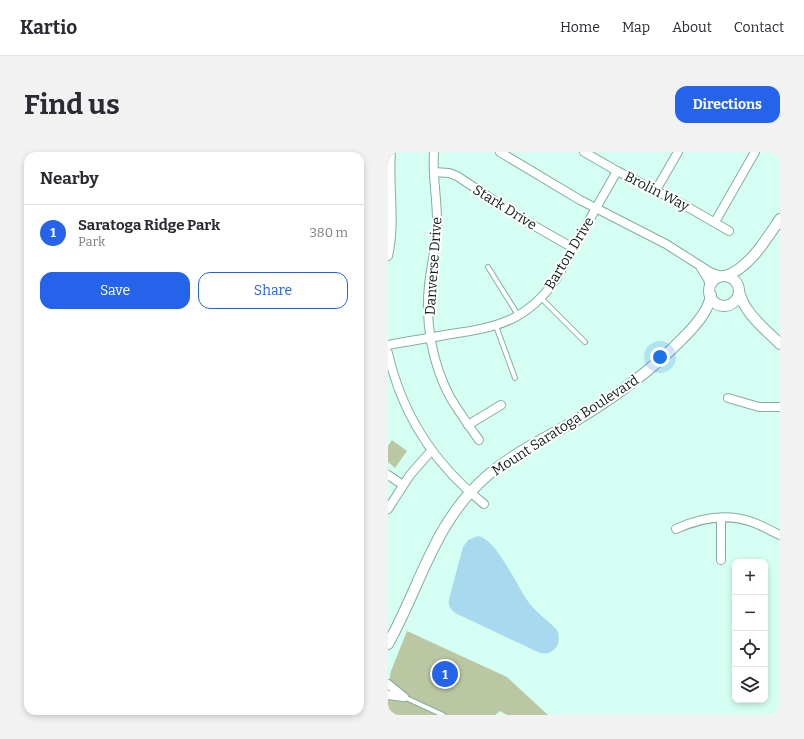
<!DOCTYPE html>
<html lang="en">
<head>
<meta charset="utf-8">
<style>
	body { margin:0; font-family:Bitter,serif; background:#f2f2f3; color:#2b2b33 }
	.controls { position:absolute; right:12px; bottom:12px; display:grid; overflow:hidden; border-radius:8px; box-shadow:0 2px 6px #0003 }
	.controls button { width:36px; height:36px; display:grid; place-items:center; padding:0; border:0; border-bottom:1px solid #e1e1e2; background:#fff; color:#2b2b33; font:20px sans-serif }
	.you { position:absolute; left:272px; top:205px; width:14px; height:14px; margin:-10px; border:3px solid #fff; border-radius:50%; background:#1a73e8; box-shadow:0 0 0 6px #1a73e833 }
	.badge { display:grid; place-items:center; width:26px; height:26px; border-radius:50%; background:#2563eb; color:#fff; font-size:13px; font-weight:700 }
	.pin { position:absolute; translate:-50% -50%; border:2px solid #fff; box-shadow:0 1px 4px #0006 }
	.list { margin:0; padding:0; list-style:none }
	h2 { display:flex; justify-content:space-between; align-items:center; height:52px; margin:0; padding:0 16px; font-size:17px }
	h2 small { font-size:13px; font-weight:400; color:#7c7c81 }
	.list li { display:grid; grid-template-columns:26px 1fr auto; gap:12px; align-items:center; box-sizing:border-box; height:56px; padding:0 16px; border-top:1px solid #e1e1e2 }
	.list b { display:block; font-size:15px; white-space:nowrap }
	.list p { margin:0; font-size:13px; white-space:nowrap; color:#7c7c81 }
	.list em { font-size:13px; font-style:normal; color:#7c7c81 }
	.actions { display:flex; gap:8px; padding:12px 16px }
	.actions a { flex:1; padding:9px 0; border:1px solid #2563eb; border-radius:12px; text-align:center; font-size:14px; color:#2563eb }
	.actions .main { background:#2563eb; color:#fff }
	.icon { flex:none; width:22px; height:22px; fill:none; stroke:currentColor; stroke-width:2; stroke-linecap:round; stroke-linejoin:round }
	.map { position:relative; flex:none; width:392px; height:563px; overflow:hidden; border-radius:12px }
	header { display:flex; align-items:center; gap:24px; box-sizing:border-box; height:56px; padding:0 20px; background:#fff; border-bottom:1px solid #e1e1e2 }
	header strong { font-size:19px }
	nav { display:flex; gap:22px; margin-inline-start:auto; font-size:14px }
	.intro { display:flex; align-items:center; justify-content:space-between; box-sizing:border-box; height:96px; padding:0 24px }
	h1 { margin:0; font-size:28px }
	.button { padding:10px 18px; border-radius:12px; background:#2563eb; color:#fff; font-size:14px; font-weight:700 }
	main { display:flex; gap:24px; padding:0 24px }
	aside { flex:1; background:#fff; border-radius:12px; box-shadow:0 2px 6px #0003 }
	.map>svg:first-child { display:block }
	.green { fill:#bbc7a2 }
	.water { fill:#a9d9ef }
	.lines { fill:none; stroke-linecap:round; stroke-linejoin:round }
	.service-casing { stroke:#85ada1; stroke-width:6 }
	.minor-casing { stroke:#85ada1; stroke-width:10 }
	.tertiary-casing { stroke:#85ada1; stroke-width:12 }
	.service { stroke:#fff; stroke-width:4 }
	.minor { stroke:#fff; stroke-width:8 }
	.tertiary { stroke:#fff; stroke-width:10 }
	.labels { text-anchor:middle; stroke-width:4; stroke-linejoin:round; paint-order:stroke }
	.street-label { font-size:14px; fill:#0f1e1a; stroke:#fff }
</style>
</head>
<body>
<header>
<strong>Kartio</strong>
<nav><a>Home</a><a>Map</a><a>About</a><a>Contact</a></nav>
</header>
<div class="intro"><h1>Find us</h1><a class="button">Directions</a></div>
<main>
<aside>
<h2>Nearby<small></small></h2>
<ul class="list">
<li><span class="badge">1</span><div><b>Saratoga Ridge Park</b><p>Park</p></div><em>380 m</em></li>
</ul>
<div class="actions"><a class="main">Save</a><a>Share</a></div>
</aside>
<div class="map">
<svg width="392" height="563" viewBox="0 0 392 563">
	<rect width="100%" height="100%" fill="#d5fff2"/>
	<!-- green -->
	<g class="green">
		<polygon points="4,288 19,299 7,316 0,310 0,294"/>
		<polygon points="19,479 119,525 160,563 119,563 112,559 107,563 0,563 0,536 3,519"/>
	</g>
	<!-- water -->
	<path class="water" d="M90,384C109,387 130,437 142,452C150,462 161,469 169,478C175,491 166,504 152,501L67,461C62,457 60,453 61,447L75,395L80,388Z"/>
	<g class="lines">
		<!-- service casing -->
		<g class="service-casing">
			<g id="service">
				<polyline points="100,115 130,163"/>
				<polyline points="153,146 197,190"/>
				<polyline points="108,174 127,226"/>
				<polyline points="16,545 55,563"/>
			</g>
		</g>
		<!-- minor casing -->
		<g class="minor-casing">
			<g id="minor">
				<path d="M46,0C44,25 50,50 49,76C48,95 43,114 41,133C37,171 44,211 62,245C71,260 81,274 91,288"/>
				<polyline points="112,0 192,48 278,92 322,120 333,124"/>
				<polyline points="196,0 229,19 298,54 341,79"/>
				<polyline points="46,20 61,21 69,24 131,65 185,96"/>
				<polyline points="268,38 290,0"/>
				<polyline points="327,70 367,0"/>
				<path d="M0,104C8,68 0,35 3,0"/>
				<polyline points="313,116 320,127 322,135"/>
				<path d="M0,193C21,189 42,186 63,182C110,175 139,169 168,127L229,19"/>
				<path d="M0,201C14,263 46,312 96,352"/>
				<polyline points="340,246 371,255 392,255"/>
				<polyline points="80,273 113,253"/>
				<polyline points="0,323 15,333"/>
				<polyline points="0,357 22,323 43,299"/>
				<polyline points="333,366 333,408"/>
				<path d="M288,377C312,366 338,361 364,370C373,373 383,379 392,383"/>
				<polyline points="0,532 16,545"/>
				<polyline points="0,543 15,545"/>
			</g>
		</g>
		<!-- tertiary casing -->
		<g class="tertiary-casing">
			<g id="tertiary">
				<path d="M337,124C360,118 379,86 392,67"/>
				<circle cx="336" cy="139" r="15"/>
				<path d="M351,139C356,161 376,176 392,192"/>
				<path d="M0,492C33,433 46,369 100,323C126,301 157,286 187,269C227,245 263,219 295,186C306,175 321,159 323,143"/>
			</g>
		</g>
		<!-- service -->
		<use href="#service" class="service"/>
		<!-- minor -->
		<use href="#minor" class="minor"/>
		<!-- tertiary -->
		<use href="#tertiary" class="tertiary"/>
	</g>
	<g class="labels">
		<!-- street labels -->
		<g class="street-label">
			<text transform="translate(269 39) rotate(27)" y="5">Brolin Way</text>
			<text transform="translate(117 55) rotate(32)" y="5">Stark Drive</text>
			<text transform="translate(181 101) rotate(-59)" y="5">Barton Drive</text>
			<text transform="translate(45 114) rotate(-86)" y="5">Danverse Drive</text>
			<text transform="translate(177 273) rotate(-33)" y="5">Mount Saratoga Boulevard</text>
		</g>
	</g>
</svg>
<div class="controls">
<button>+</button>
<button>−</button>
<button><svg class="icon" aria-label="locate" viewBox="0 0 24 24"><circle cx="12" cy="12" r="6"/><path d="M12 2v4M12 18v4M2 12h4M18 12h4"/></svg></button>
<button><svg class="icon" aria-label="layers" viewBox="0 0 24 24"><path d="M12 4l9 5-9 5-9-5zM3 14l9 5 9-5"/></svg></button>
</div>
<div class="you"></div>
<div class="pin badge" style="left:57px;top:522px">1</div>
</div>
</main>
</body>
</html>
